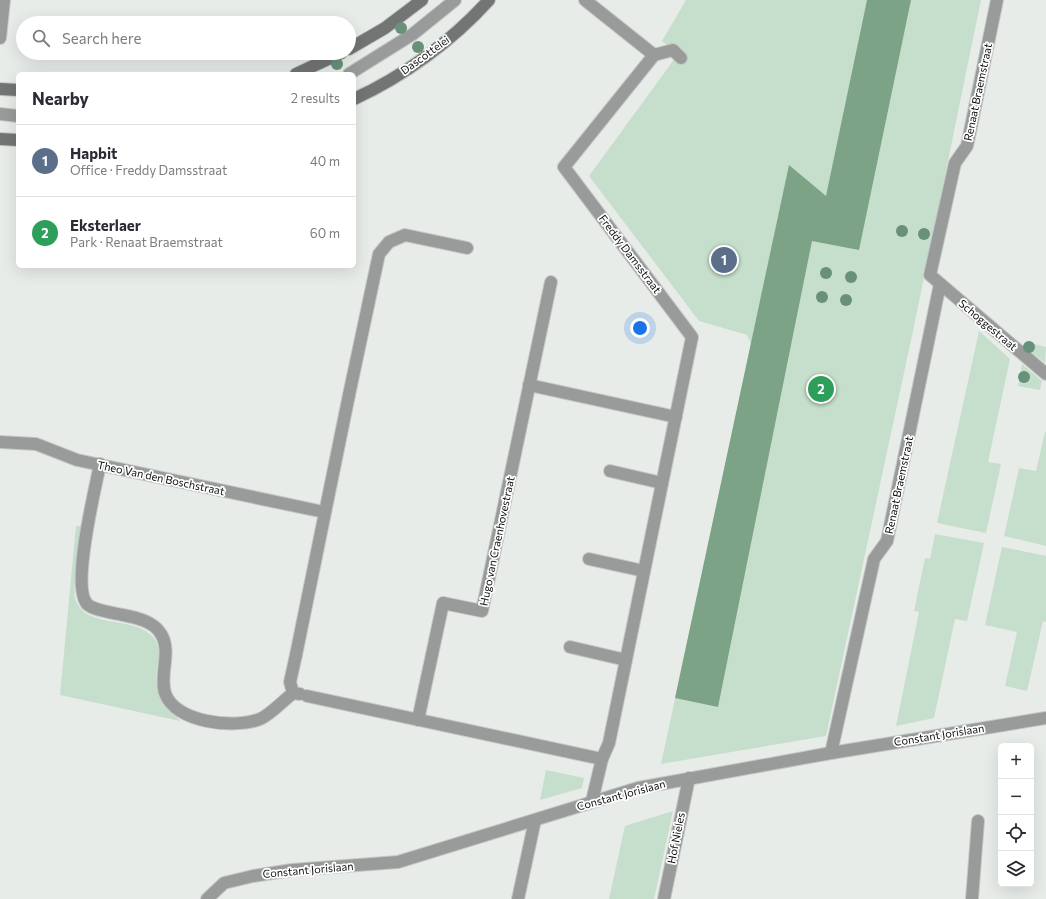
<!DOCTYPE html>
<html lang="en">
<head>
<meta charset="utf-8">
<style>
	body { margin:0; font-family:Commissioner,sans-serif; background:#f7f7f7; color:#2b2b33 }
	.controls { position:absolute; right:12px; bottom:12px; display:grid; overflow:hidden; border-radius:6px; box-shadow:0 4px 16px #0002 }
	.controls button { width:36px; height:36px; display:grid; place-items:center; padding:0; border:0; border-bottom:1px solid #e1e1e2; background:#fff; color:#2b2b33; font:20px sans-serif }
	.you { position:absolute; left:640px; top:328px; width:14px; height:14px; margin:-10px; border:3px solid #fff; border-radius:50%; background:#1a73e8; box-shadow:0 0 0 6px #1a73e833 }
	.badge { display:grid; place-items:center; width:26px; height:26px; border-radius:50%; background:#0b8043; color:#fff; font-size:13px; font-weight:700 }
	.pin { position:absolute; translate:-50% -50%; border:2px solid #fff; box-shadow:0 1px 4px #0006 }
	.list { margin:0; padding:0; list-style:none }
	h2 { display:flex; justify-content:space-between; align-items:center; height:52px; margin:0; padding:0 16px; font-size:17px }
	h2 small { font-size:13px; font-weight:400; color:#7c7c81 }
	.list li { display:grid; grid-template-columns:26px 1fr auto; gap:12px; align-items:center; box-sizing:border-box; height:72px; padding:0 16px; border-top:1px solid #e1e1e2 }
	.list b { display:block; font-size:15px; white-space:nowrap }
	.list p { margin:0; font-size:13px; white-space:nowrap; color:#7c7c81 }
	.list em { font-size:13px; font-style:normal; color:#7c7c81 }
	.icon { flex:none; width:22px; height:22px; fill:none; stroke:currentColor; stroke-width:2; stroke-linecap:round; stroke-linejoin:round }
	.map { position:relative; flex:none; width:1046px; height:899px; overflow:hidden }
	.search { position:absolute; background:#fff; box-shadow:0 4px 16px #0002; left:16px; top:16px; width:340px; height:44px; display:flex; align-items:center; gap:10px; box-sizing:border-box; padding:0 14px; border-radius:22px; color:#7c7c81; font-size:15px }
	.panel { position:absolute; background:#fff; box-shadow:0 4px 16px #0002; left:16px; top:72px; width:340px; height:196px; border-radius:6px }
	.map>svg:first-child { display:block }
	.green { fill:#c6decc }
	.water { fill:#7da387 }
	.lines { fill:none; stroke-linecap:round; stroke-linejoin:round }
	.lane-casing { stroke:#c5c8c6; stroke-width:14 }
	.street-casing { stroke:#c5c8c6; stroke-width:14 }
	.secondary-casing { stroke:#c5c8c6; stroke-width:14 }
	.lane { stroke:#999b9a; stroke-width:12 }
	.street { stroke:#999b9a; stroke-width:12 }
	.secondary { stroke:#727573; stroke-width:12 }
	.tree { fill:#68907a }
	.labels { text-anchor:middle; stroke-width:3.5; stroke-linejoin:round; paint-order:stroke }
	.street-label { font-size:11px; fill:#0d0e0d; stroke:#fff }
</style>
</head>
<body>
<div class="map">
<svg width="1046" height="899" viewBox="0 0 1046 899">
	<rect width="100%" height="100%" fill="#e8ece9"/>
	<!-- green -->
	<g class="green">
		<polygon points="686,0 981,0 913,331 826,736 661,764 751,344 747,335 699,321 589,176 678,54 662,41"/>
		<polygon points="979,331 1010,359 988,462 1001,464 986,533 937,523"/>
		<polygon points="1027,342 1046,347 1045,363 1026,348"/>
		<polygon points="1022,364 1042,381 1040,390 1018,386"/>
		<polygon points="1045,432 1046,432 1046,546 1004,536 1019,468 1036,471"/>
		<path d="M76,526H84C77,544 75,561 75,580C75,586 74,593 75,599C86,630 132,615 152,636C166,651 153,669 157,686C161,702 171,709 180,721L60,695Z"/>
		<polygon points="935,534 984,543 967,621 955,619 934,718 896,726 919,612 914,611 925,558 930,559"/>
		<polygon points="1002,547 1046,556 1046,622 1043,621 1027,691 1005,686 1017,632 985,625"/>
		<polygon points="546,770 584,778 582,788 540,800"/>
		<polygon points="673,811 654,899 609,899 625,826"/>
	</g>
	<!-- water -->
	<polygon class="water" points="867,0 911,0 859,250 812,241 718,707 675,698 789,165 826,196"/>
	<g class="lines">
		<!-- lane casing -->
		<g class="lane-casing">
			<g id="lane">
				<polyline points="349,74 413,34 455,0"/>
				<polyline points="0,114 18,116"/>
				<polyline points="349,395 379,254 389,242 405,235 467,248"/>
				<path d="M100,464C95,490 71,586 87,604C93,610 109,612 118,614C133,617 153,620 161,634C172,652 159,674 165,693C175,723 235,729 260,719C270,715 284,700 293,693"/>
				<polyline points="296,655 290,682 293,693 300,694"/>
				<polyline points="972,899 978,821"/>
			</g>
		</g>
		<!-- street casing -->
		<g class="street-casing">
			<g id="street">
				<polyline points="585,0 654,55"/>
				<polyline points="997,0 967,146 955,163 930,275 1046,374"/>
				<polyline points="0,38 4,0"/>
				<polyline points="654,55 673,50 681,58"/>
				<polyline points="529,385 676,417"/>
				<polyline points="0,442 36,444 77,460 324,512"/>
				<polyline points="610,471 662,483"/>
				<polyline points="589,559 644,571"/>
				<polyline points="570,647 626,660"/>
				<polyline points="296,655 349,395"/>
				<polyline points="307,696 602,759 592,801"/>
				<polyline points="418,720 443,603 482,611 551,282"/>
				<polyline points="831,753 874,559 887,541 940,284"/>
				<polyline points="602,759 609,743 692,337 564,167 654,55"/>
				<polyline points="207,899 224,883 253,876 292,870 398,862 638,788 831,753 1046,718"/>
				<polyline points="518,899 535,820"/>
				<polyline points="664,899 689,778"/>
			</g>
		</g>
		<!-- secondary casing -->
		<g class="secondary-casing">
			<g id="secondary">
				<polyline points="349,49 385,28 422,0"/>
				<polyline points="296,74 341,53"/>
				<polyline points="0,89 18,90"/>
				<path d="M354,99C404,76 452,41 489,0"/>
				<polyline points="0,139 18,140"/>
			</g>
		</g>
		<!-- lane -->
		<use href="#lane" class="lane"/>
		<!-- street -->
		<use href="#street" class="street"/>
		<!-- secondary -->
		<use href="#secondary" class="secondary"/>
	</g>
	<!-- trees -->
	<g class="tree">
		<circle cx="401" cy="28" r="6"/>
		<circle cx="418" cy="47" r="6"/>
		<circle cx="337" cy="64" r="6"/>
		<circle cx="902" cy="231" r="6"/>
		<circle cx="924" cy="234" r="6"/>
		<circle cx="826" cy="273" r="6"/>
		<circle cx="851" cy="277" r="6"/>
		<circle cx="822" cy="297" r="6"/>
		<circle cx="846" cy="300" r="6"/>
		<circle cx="1029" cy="347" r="6"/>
		<circle cx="1024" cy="377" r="6"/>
	</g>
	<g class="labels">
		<!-- street labels -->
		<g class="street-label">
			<text transform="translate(425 55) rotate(-36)" y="4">Dascottelei</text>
			<text transform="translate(978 92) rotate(-78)" y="4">Renaat Braemstraat</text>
			<text transform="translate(630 254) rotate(53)" y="4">Freddy Damsstraat</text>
			<text transform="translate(988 325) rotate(40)" y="4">Schoggestraat</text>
			<text transform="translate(161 478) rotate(12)" y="4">Theo Van den Boschstraat</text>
			<text transform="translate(899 485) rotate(-78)" y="4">Renaat Braemstraat</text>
			<text transform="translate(497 541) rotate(-78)" y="4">Hugo van Craenhovestraat</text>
			<text transform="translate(939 735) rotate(-9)" y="4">Constant Jorislaan</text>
			<text transform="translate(621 795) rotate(-15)" y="4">Constant Jorislaan</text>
			<text transform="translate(676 838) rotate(-79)" y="4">Hof Nieles</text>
			<text transform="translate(308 870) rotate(-5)" y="4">Constant Jorislaan</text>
		</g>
	</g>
</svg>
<div class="controls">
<button>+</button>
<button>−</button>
<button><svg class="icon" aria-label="locate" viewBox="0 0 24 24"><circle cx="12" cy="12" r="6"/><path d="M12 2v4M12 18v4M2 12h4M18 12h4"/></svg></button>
<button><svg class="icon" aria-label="layers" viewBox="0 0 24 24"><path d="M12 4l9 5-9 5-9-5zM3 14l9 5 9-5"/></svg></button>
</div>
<div class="you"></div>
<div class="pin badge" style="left:724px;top:260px;background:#5c6f8a">1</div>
<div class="pin badge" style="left:821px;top:389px;background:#2e9e5b">2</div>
<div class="search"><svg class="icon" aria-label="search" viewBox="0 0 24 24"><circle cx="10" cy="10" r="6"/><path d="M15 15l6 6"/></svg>Search here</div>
<section class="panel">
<h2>Nearby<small>2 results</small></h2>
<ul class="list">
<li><span class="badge" style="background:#5c6f8a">1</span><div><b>Hapbit</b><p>Office · Freddy Damsstraat</p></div><em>40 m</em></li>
<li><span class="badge" style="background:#2e9e5b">2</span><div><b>Eksterlaer</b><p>Park · Renaat Braemstraat</p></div><em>60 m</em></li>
</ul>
</section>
</div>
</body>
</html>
